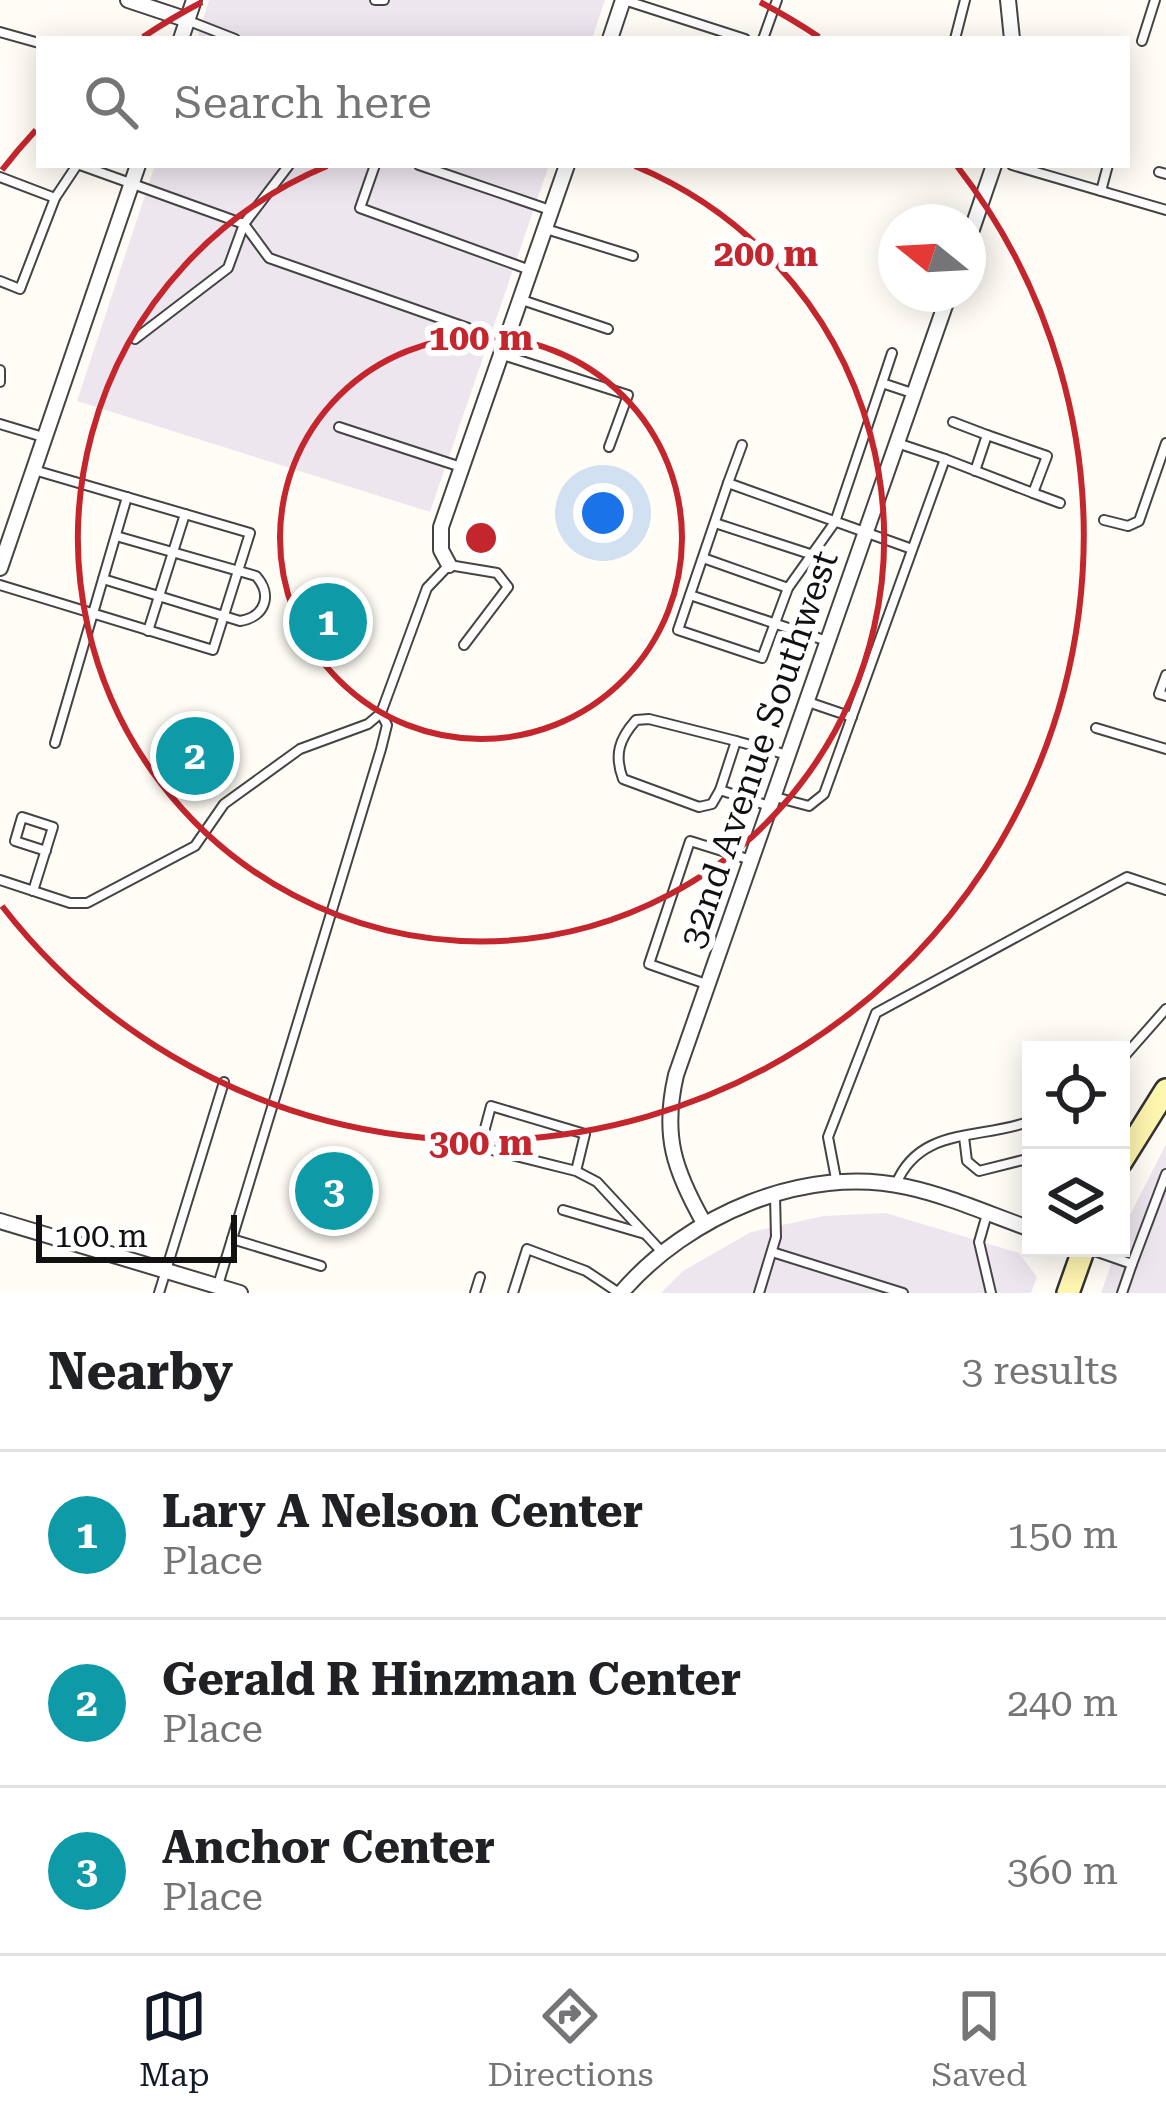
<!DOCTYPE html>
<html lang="en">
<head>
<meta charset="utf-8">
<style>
	body { margin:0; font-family:"Roboto Serif",serif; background:#f6f6f6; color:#202124 }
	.controls { position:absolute; right:36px; bottom:36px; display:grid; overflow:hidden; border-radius:0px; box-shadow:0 6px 30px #0003 }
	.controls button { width:108px; height:108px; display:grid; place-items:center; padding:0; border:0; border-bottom:3px solid #e0e0e0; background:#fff; color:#202124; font:60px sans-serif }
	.compass { position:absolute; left:878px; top:204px; width:108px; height:108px; border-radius:50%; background:#fff; box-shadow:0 6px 30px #0003; rotate:288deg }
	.scale { position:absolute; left:36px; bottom:30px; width:201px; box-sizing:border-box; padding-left:12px; border:6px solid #111; border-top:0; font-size:33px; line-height:42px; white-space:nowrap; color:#111; -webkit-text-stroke:9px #fff; paint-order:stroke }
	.you { position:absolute; left:603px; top:513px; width:42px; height:42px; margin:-30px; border:9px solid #fff; border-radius:50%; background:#1a73e8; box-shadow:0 0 0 18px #1a73e833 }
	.badge { display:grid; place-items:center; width:78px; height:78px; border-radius:50%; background:#111827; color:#fff; font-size:39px; font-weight:700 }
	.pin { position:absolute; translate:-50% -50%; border:6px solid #fff; box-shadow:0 3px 12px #0006 }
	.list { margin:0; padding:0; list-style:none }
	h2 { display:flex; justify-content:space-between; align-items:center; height:156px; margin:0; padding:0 48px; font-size:51px }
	h2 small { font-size:39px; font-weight:400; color:#757577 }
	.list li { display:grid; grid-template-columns:78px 1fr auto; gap:36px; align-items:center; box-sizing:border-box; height:168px; padding:0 48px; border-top:3px solid #e0e0e0 }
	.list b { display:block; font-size:45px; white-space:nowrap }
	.list p { margin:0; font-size:39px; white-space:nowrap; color:#757577 }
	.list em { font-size:39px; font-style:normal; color:#757577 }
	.icon { flex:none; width:66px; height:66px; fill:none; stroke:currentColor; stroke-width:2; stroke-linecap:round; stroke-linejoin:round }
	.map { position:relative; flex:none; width:1166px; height:1293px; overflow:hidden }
	.search { position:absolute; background:#fff; box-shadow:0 6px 30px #0003; left:36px; right:36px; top:36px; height:132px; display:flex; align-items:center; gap:30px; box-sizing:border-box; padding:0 42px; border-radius:0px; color:#757577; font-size:45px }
	.sheet { height:660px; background:#fff }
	nav { display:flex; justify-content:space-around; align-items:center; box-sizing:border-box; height:168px; border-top:3px solid #e0e0e0; background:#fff; font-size:33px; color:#757577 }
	nav a { display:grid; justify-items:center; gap:6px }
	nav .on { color:#111827 }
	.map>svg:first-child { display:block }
	.industrial { fill:#eee6ef }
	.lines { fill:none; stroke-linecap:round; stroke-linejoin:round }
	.lane-casing { stroke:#444; stroke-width:12 }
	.street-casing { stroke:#444; stroke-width:18 }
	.secondary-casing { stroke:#333; stroke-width:26 }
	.lane { stroke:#fff; stroke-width:8 }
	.street { stroke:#fff; stroke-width:14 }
	.secondary { stroke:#fff6b0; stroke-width:21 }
	.ring { fill:none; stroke:#c4262e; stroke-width:6 }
	.labels { text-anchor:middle; stroke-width:12; stroke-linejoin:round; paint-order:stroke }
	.street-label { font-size:36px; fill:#111; stroke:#fff }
	.centre { fill:#c4262e; stroke:#fff; stroke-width:6 }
	.ring-label { font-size:36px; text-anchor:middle; font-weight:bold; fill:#c4262e; stroke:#fff; stroke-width:12; stroke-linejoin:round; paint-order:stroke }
</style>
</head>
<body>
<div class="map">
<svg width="1166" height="1293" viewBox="0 0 1166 1293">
	<rect width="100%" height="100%" fill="#fffdf5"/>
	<!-- industrial -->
	<g class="industrial">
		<polygon points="209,0 605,0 592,39 197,39"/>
		<polygon points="155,165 549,165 430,512 77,401"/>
		<polygon points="1166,1144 1166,1293 1101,1293 1125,1225"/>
		<polygon points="886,1213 1019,1253 1037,1277 1031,1293 661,1293 683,1271 751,1232 823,1216"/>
	</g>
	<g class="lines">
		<!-- lane casing -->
		<g class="lane-casing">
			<g id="lane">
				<polyline points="375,0 384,0"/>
				<polyline points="624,0 745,39"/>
				<polyline points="189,21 235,39"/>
				<polyline points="0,32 39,43"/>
				<polyline points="763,39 777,0"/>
				<polyline points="955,39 965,0"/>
				<polyline points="1142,41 1155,0"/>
				<polyline points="80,165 244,224 269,258 468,328"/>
				<polyline points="375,165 360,208 530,270"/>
				<polyline points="419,165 550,210"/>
				<polyline points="1012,165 1166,210"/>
				<polyline points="1159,172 1166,174"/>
				<polyline points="0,177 55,198 77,165"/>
				<polyline points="1101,191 1108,165"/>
				<polyline points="546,229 633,256"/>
				<polyline points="0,281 20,289 55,198"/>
				<polyline points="522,300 608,329"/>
				<polyline points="135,339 228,268 244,224 289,165"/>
				<polyline points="503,355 628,395 609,447"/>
				<polyline points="0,370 0,382"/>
				<polyline points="882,383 892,353"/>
				<path d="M912,393L882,383L835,522L788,588L762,658L678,630L728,483C790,505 851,527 912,549"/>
				<polyline points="953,422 987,435"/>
				<polyline points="0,424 43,437"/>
				<polyline points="339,427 461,467"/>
				<polyline points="945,459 1033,493 1047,456 987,435 975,471"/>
				<polyline points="728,483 742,445"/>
				<polyline points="1033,493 1060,503"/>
				<polyline points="1104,520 1128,526 1139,521 1166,443"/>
				<polyline points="715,523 810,554"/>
				<polyline points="703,558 788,588"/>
				<path d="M103,579L240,621C265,617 273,595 256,576L116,536"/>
				<polyline points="0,585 213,650 250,533 34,470"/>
				<polyline points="690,595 827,641"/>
				<polyline points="148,631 185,514"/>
				<polyline points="1166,675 1159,694 1166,696"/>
				<polyline points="808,702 852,717"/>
				<polyline points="1096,728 1166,749"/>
				<polyline points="55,743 127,497"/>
				<path d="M720,790L712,804L699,807L623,779C614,755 619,739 636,720L649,719L736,741"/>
				<polyline points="775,797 809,806 824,794 945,459 897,443"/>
				<polyline points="769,806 720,790 736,741 788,755"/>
				<polyline points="0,880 70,903 87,903 195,846 224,804 300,749 368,724 381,713 427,588 449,565 497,573 508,587 464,645"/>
				<polyline points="33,891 53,827 22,817 15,841 46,851"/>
				<polyline points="706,984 649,964 690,841 751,860"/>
				<polyline points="1121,1060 1166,1009"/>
				<polyline points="964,1137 967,1161 979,1171 1031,1158"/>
				<polyline points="576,1171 585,1134 491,1106 480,1147 576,1171 597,1182 662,1252"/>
				<polyline points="837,1184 828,1137 876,1013 1127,877 1166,890"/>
				<path d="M896,1184C920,1126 980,1140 1031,1121"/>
				<polyline points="563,1210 645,1234"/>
				<polyline points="987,1214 979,1242 991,1293"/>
				<polyline points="232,1239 321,1266"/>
				<polyline points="1086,1248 1132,1264 1122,1293"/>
				<polyline points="772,1252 903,1293"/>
				<polyline points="1132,1264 1166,1174"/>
				<polyline points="218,1285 381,749 387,725 381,713"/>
				<polyline points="159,1293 224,1082"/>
				<polyline points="475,1293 480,1277"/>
				<polyline points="513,1293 527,1249 586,1271 619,1293"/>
				<polyline points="759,1293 776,1237 775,1196"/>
			</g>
		</g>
		<!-- street casing -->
		<g class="street-casing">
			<g id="street">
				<polyline points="128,0 188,20"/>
				<polyline points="1008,0 1012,39"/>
				<polyline points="181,39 194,0"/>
				<polyline points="610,39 623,0"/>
				<polyline points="968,241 994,165"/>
				<polyline points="449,565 441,550 441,527 567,165"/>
				<polyline points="0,568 138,165"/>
				<polyline points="0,1221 240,1293"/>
				<path d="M704,1223C674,1170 662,1135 676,1075L949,294"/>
				<path d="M621,1293C687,1216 804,1164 907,1187C949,1196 991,1215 1031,1229"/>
			</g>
		</g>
		<!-- secondary casing -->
		<g class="secondary-casing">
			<g id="secondary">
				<polyline points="1121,1162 1166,1090"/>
				<polyline points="1068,1293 1084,1248"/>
			</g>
		</g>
		<!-- lane -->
		<use href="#lane" class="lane"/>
		<!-- street -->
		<use href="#street" class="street"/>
		<!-- secondary -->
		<use href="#secondary" class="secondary"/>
	</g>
	<!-- distance rings -->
	<g class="ring">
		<circle cx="481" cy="538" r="201"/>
		<path d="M635 166A403 403 0 1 1 327 166"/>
		<path d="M2 170A604 604 0 0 1 36 130M143 37A604 604 0 0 1 202 2M760 2A604 604 0 0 1 819 37M957 166A604 604 0 1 1 2 906"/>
	</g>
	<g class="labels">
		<!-- street labels -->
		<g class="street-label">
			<text transform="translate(758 749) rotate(-71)" y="13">32nd Avenue Southwest</text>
		</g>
	</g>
	<circle cx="481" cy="538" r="18" class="centre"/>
	<g class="ring-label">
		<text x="766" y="266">200 m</text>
		<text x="481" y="350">100 m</text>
		<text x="481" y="1155">300 m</text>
	</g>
</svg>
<div class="controls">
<button><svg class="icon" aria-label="locate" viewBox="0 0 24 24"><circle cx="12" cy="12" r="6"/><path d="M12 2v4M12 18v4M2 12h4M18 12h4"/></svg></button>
<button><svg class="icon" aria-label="layers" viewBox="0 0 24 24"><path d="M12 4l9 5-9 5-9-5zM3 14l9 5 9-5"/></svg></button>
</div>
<svg class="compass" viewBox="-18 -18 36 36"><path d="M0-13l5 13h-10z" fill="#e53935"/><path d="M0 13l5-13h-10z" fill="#757577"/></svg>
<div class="scale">100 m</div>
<div class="you"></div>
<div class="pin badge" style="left:328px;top:622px;background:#0f9aa8">1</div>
<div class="pin badge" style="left:195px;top:756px;background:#0f9aa8">2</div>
<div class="pin badge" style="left:334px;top:1191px;background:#0f9aa8">3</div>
<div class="search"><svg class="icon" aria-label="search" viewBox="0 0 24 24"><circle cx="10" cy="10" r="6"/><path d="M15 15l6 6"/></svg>Search here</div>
</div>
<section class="sheet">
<h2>Nearby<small>3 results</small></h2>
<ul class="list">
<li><span class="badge" style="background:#0f9aa8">1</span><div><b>Lary A Nelson Center</b><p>Place</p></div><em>150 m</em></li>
<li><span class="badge" style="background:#0f9aa8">2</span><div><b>Gerald R Hinzman Center</b><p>Place</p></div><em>240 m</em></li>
<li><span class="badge" style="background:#0f9aa8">3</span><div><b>Anchor Center</b><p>Place</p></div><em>360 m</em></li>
</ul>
</section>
<nav>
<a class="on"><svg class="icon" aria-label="map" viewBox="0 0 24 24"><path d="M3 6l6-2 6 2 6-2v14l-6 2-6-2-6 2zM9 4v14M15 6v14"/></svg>Map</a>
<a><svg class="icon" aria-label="directions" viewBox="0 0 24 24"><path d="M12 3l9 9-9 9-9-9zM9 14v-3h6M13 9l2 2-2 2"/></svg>Directions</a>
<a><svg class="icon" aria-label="saved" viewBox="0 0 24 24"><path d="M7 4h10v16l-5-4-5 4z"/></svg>Saved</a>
</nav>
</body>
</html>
